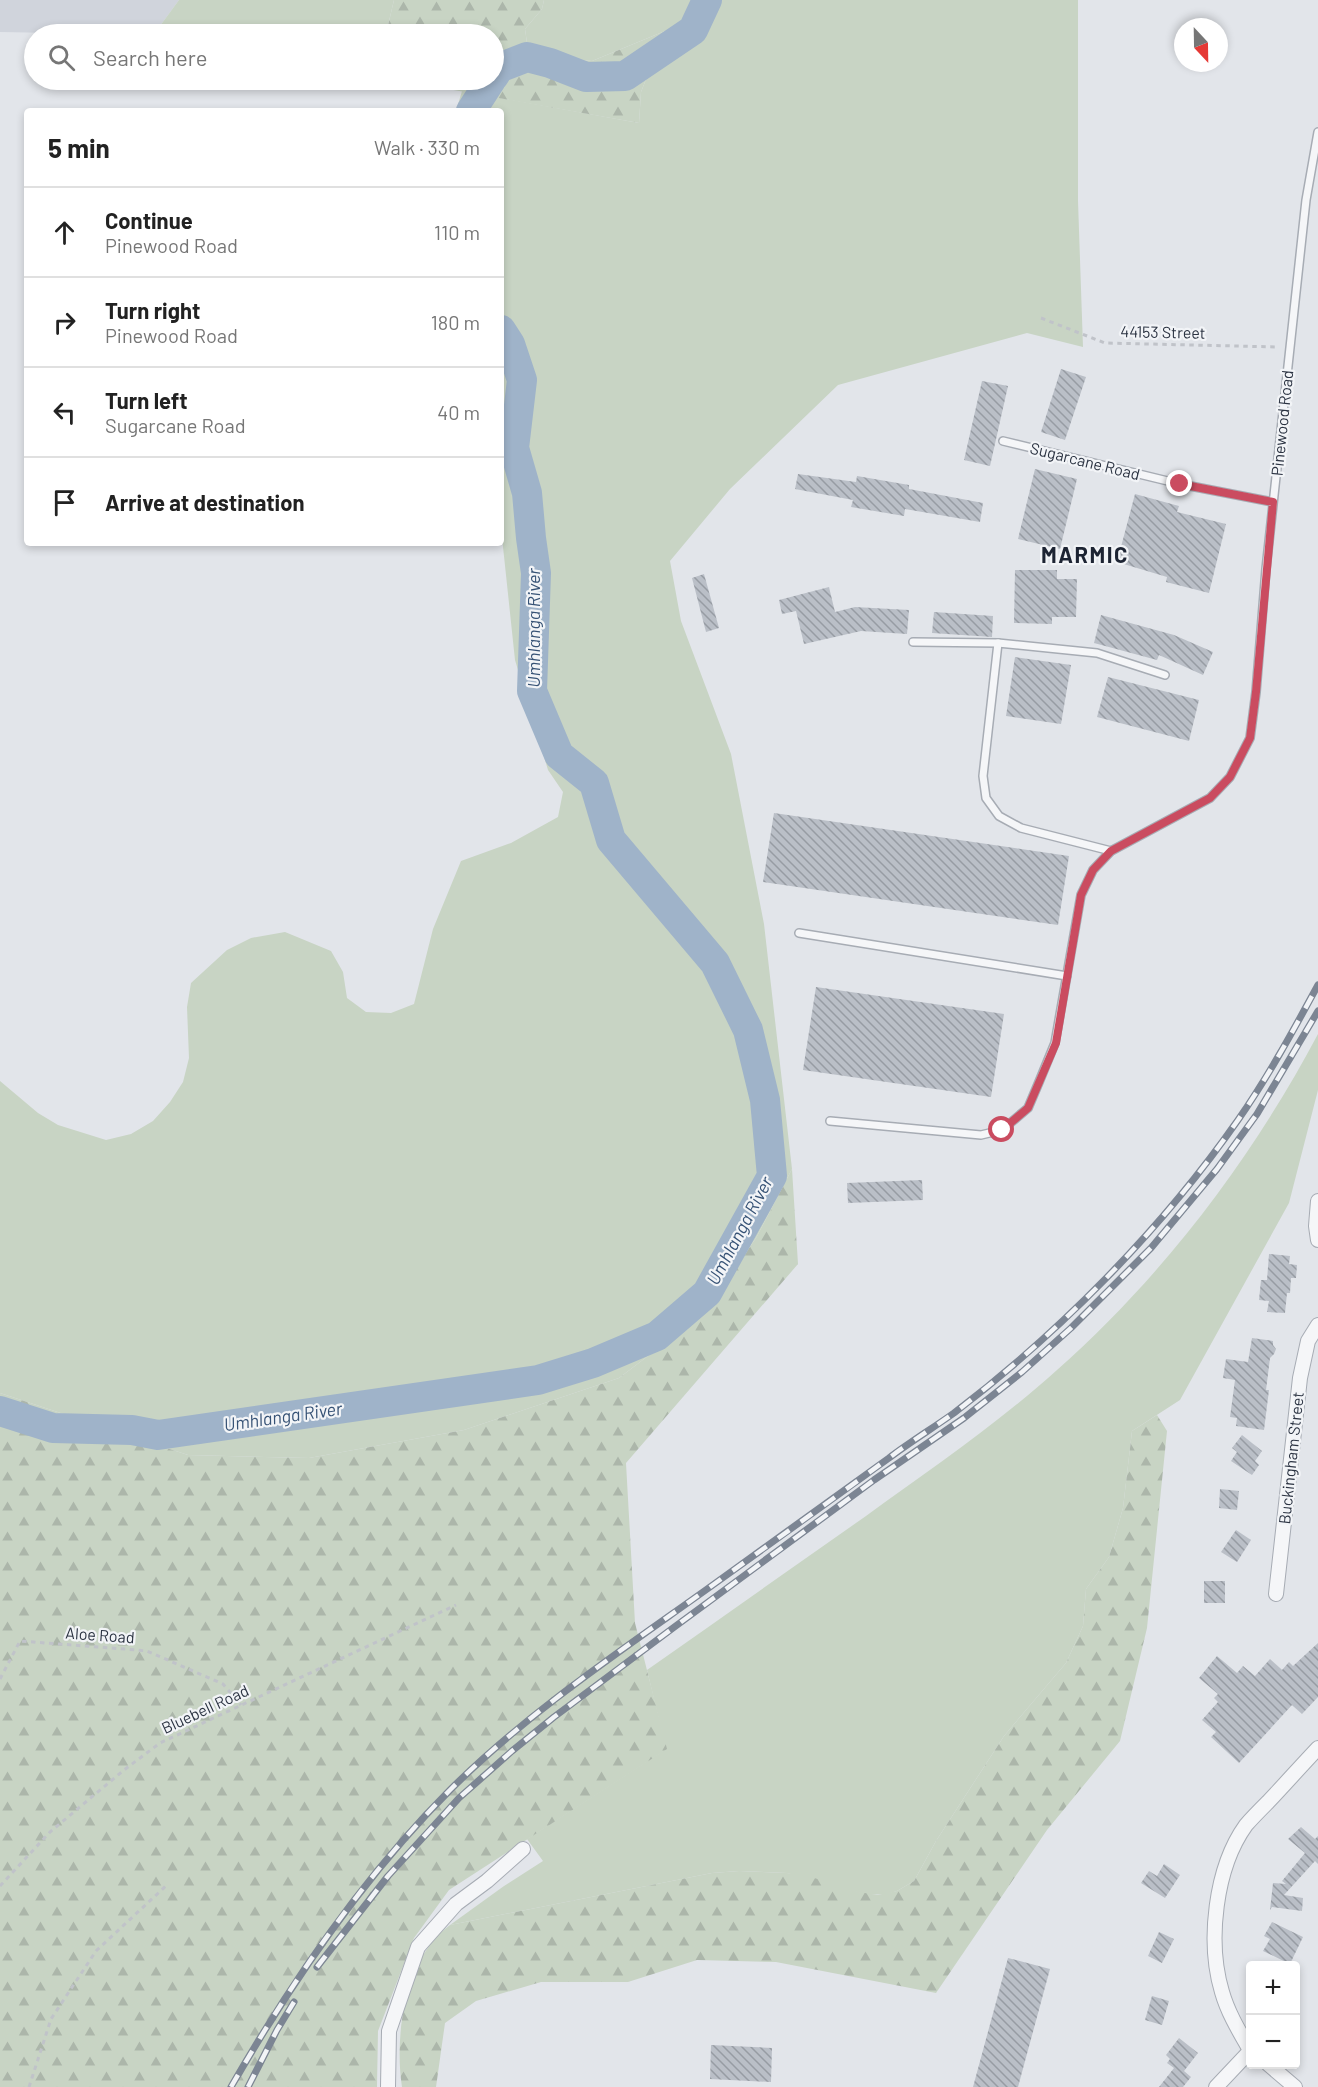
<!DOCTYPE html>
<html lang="en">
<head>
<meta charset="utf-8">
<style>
	body { margin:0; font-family:Barlow,sans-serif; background:#f6f6f6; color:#222 }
	.controls { position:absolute; right:18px; bottom:18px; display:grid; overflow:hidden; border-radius:6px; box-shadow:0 3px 9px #0003 }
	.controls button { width:54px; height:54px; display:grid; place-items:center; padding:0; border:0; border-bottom:2px solid #e0e0e0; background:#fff; color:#222; font:30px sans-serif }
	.compass { position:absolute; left:1174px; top:18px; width:54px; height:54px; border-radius:50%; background:#fff; box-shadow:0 3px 9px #0003; rotate:158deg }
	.stop { position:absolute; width:18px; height:18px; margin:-14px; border:4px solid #ca4c60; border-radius:50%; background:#fff }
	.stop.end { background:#ca4c60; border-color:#fff; box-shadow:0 2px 6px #0008 }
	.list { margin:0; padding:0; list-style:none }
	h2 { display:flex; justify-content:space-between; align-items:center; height:78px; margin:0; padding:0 24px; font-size:26px }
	h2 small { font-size:20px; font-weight:400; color:#767676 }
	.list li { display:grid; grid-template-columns:39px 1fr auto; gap:18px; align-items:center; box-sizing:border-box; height:90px; padding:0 24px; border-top:2px solid #e0e0e0 }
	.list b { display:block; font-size:22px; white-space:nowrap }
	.list p { margin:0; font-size:20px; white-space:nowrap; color:#767676 }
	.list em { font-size:20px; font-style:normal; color:#767676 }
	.icon { flex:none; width:33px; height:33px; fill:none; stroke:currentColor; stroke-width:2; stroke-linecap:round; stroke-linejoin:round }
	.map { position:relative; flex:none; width:1318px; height:2087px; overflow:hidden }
	.search { position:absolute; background:#fff; box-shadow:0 3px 9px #0003; left:24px; top:24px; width:480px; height:66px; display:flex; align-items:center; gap:15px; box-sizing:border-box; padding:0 21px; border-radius:33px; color:#767676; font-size:22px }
	.panel { position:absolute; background:#fff; box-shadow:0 3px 9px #0003; left:24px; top:108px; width:480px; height:438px; border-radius:6px }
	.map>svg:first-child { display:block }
	.built { fill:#d0d4dc }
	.grass { fill:#c8d4c4 }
	.forest { fill:url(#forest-firs) }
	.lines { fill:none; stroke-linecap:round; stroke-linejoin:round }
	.river { stroke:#9fb3c9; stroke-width:30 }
	.building { fill:url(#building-back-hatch) }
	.service-casing { stroke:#a7acb4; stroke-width:10 }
	.minor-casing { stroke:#a7acb4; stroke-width:16 }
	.path { stroke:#c0c3c9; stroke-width:3; stroke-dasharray:4.5 4.5; stroke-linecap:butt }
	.service { stroke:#f5f6f8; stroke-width:7 }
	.minor { stroke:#f5f6f8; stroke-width:14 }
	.rail-casing { stroke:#7c8593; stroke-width:7 }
	.rail { stroke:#f2f4f7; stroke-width:4.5; stroke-dasharray:14; stroke-linecap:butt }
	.route { stroke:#ca4c60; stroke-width:8 }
	.labels { text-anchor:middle; stroke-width:4.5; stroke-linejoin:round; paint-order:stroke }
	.street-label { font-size:16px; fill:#2b3342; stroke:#f2f4f7 }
	.water-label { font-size:18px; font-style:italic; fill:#365275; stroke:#f2f4f7 }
	.district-label { font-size:22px; font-weight:bold; letter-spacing:1.5px; fill:#1d2433; stroke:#f2f4f7 }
</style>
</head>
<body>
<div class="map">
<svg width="1318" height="2087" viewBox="0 0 1318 2087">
	<defs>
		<pattern id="forest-firs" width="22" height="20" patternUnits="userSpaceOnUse" patternTransform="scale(1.5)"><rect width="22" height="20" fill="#c8d4c4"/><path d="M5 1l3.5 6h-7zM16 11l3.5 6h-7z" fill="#acb6aa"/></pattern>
		<pattern id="building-back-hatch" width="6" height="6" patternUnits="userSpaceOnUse" patternTransform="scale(1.5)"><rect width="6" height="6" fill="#babfc7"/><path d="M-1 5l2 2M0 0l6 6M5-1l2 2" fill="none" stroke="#979ca3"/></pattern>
	</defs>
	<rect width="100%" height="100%" fill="#e2e5ea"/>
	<!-- built -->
	<polygon class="built" points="0,0 179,0 154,34 112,34 0,32"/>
	<!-- grass -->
	<g class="grass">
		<polygon points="179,0 394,0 386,34 154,34"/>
		<polygon points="544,0 1078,0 1078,201 1083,347 1027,333 838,385 730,489 670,561 681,621 731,754 764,924 792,1169 756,1238 702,1315 619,1378 464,1430 309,1458 188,1455 0,1393 0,1081 38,1113 58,1125 106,1140 131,1134 153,1121 170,1102 183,1082 189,1058 187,1007 191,983 227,950 251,938 285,932 331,951 343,972 347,998 366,1012 391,1013 414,1004 433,929 461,861 511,843 558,817 563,792 548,770 515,660 501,528 501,111 456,111 462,91 639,123 641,92 665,31 592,61 549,56 527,43 525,29 542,9"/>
		<path d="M1318,1034V1090L1289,1203L1180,1400L1132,1431L1123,1508L1109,1557L1086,1589L1083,1626L1066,1663L1004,1736L936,1841L914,1881L897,1891L887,1894L868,1895L787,1873L739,1871L712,1873L450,1925L504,1886L543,1861L527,1839L666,1749L647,1670C720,1619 793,1567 866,1516C931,1469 997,1424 1057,1370C1164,1275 1251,1160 1318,1034Z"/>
	</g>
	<!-- forest -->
	<g class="forest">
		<polygon points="394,0 544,0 542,9 525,29 527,43 549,56 592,61 665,31 641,92 639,123 397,80 494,80 494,34 386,34"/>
		<polygon points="792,1169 798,1264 626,1463 635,1623 667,1749 449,1890 414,1938 378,2031 377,2087 0,2087 0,1393 188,1455 309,1458 464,1430 619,1378 702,1315 756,1238"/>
		<path d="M1157,1415L1167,1431L1147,1628L1120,1741L1047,1830L936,1993L776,1962L697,1960L628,1982H541L476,2001L445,2023L436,2087H402C394,2035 405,1957 450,1925L712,1873L739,1871L787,1873L808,1876L859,1892L877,1895L897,1891L914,1881L936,1841L1004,1736L1066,1663L1083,1626L1086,1589L1109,1557L1123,1508L1132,1431Z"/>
	</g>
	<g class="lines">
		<!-- river -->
		<g class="river">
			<polyline points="494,76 499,68 527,57 550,63 586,77 625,76 693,30 707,0"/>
			<polyline points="471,111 491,80"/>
			<polyline points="0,1411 53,1428 132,1430 158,1435 538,1380 593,1363 657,1336 707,1293 772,1176 765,1100 748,1030 715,963 611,840 594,783 559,755 532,691 536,573 531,538 527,493 514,448 522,380 510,344 501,330"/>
		</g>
	</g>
	<!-- building -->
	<g class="building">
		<polygon points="1061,369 1086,377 1065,440 1041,432"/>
		<polygon points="982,381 1008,386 990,466 964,460"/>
		<polygon points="1035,469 1077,479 1060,549 1018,539"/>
		<polygon points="798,474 856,482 857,476 909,485 909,489 983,503 980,522 905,509 904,516 851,507 853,500 795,489"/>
		<polygon points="1135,494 1179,506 1177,512 1226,524 1209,593 1166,582 1167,577 1117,562"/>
		<polygon points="1015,570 1057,570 1057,579 1077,579 1076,617 1052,617 1052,624 1014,623"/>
		<polygon points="704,574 719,628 706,632 692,578"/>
		<polygon points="829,587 835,612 855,607 909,610 907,634 861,631 804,644 796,611 782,614 779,600"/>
		<polygon points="934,612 993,616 992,637 932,633"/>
		<polygon points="1101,615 1174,635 1213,652 1203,675 1159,655 1157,660 1094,643"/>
		<polygon points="1015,657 1071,665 1061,724 1006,716"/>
		<polygon points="1108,677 1199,700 1189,741 1097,717"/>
		<polygon points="774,813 1069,856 1058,925 763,882"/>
		<polygon points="816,987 1004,1014 991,1097 803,1070"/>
		<polygon points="922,1180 923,1200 848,1203 847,1183"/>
		<polygon points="1269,1254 1290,1256 1289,1264 1297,1265 1296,1278 1291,1278 1290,1293 1287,1293 1285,1313 1267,1312 1269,1301 1259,1300 1261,1280 1267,1280"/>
		<polygon points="1252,1338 1273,1341 1273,1345 1276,1349 1274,1354 1270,1358 1266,1390 1269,1390 1264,1430 1236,1426 1237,1418 1230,1417 1235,1380 1223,1378 1226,1359 1248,1362"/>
		<polygon points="1242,1435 1262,1451 1255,1461 1259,1465 1252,1475 1231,1461 1237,1452 1232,1448"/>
		<polygon points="1220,1489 1239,1491 1237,1510 1219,1508"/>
		<polygon points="1236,1530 1251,1540 1237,1562 1221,1552"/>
		<rect x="1204" y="1581" width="21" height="22"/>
		<polygon points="1318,1643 1318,1697 1302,1714 1292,1705 1239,1763 1211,1737 1216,1732 1202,1720 1218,1702 1214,1698 1218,1694 1199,1678 1217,1656 1237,1673 1243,1666 1255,1676 1270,1659 1282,1670 1289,1662 1293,1666"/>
		<polygon points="1301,1827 1315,1839 1318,1836 1318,1864 1315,1861 1284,1895 1303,1898 1302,1911 1272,1907 1270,1910 1273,1883 1286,1884 1282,1881 1305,1853 1288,1839"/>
		<polygon points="1164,1864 1180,1875 1165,1898 1141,1883 1149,1871 1157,1876"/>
		<polygon points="1272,1922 1303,1937 1290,1964 1263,1951 1270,1939 1264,1936"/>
		<polygon points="1159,1932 1174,1939 1162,1963 1148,1956"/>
		<polygon points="1008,1958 1050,1969 1018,2087 973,2087"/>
		<polygon points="1152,1996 1169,2001 1162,2025 1145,2020"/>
		<polygon points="1179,2038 1198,2053 1184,2071 1191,2077 1183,2087 1159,2087 1174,2068 1167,2063 1170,2059 1166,2055"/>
		<polygon points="711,2045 772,2048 771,2082 710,2079"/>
	</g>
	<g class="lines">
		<!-- service casing -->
		<g class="service-casing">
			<g id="service">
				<polyline points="1003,441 1180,484 1273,502"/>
				<polyline points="913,642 998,643 1097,653 1165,675"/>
				<polyline points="998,643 983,776 986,798 999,816 1021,828 1111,851"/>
				<polyline points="799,933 1067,976"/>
				<polyline points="830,1121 981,1135 1002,1130 1028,1108 1039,1082 1055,1043 1081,895 1093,870 1111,851 1210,798 1230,777 1250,738 1256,692 1266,569 1306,200 1318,132"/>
			</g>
		</g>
		<!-- minor casing -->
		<g class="minor-casing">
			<g id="minor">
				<polyline points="1318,1201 1316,1226 1318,1240"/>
				<polyline points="1276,1594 1300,1378 1308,1341 1318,1325"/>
				<path d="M1250,2050C1239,2031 1228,2013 1222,1992C1207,1942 1215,1868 1246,1825C1253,1817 1261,1809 1268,1802C1285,1784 1301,1766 1318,1748"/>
				<polyline points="1268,2064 1295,2087"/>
				<polyline points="388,2087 389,2031 418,1947 456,1904 487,1881 523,1849"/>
				<polyline points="1216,2087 1250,2051"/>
			</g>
		</g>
		<!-- path -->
		<g class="path">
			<polyline points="1041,318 1105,343 1279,347"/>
			<polyline points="0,1679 20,1641 137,1650 147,1651 223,1684 241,1705"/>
			<polyline points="0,1886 50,1832 124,1770 160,1743 456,1605"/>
			<polyline points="29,2087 51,2019 96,1951 168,1884"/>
		</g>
		<!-- service -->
		<use href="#service" class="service"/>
		<!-- minor -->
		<use href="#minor" class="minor"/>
		<!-- rail casing -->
		<g class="rail-casing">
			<g id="rail">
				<polyline points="317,1967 388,1876 459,1798 512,1751 554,1717 673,1628 874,1480 964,1418 1022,1372 1071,1328 1151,1248 1217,1169 1257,1114 1318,1011"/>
				<path d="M231,2087C292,1981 363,1877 450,1790C527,1713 622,1650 710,1587C770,1544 830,1501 889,1458C910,1442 933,1428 954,1413C1060,1332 1161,1230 1238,1120C1268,1077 1293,1031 1318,985"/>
				<polyline points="248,2087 277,2030 294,2002"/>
			</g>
		</g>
		<!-- rail -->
		<use href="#rail" class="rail"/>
	</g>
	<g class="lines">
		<!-- route -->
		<polyline class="route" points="1002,1130 1028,1108 1056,1043 1081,895 1093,870 1111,851 1210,798 1230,777 1250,738 1256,692 1273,502 1180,484"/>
	</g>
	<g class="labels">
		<!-- street labels -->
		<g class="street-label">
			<text transform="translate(1163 332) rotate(1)" y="6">44153 Street</text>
			<text transform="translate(1282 423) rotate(-84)" y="6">Pinewood Road</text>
			<text transform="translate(1085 461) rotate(14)" y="6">Sugarcane Road</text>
			<text transform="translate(1291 1458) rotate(-84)" y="6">Buckingham Street</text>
			<text transform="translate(100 1635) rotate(4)" y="6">Aloe Road</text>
			<text transform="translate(205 1709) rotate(-25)" y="6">Bluebell Road</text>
		</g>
		<!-- water labels -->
		<g class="water-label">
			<text transform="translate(534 628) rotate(-90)" y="6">Umhlanga River</text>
			<text transform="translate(740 1231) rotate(-62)" y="6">Umhlanga River</text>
			<text transform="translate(283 1417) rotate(-8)" y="6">Umhlanga River</text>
		</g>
		<!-- district labels -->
		<g class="district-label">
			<text x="1085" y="563">MARMIC</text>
		</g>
	</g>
</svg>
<div class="controls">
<button>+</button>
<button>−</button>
</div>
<svg class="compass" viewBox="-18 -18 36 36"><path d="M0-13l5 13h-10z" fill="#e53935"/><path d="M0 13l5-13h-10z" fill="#767676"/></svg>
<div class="stop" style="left:1002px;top:1130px"></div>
<div class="stop end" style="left:1180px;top:484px"></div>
<div class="search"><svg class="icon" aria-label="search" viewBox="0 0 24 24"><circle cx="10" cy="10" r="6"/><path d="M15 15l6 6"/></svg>Search here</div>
<section class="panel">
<h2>5 min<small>Walk · 330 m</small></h2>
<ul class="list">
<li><svg class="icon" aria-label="ahead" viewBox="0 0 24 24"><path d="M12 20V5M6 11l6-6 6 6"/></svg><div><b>Continue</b><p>Pinewood Road</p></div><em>110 m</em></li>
<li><svg class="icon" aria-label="right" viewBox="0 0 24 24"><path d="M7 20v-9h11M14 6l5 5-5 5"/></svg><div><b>Turn right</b><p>Pinewood Road</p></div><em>180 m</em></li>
<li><svg class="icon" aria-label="left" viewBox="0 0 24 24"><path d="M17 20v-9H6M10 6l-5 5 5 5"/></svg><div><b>Turn left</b><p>Sugarcane Road</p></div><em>40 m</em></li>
<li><svg class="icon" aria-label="arrive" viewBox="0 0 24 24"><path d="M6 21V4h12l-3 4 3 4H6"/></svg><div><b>Arrive at destination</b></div></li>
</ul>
</section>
</div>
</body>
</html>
